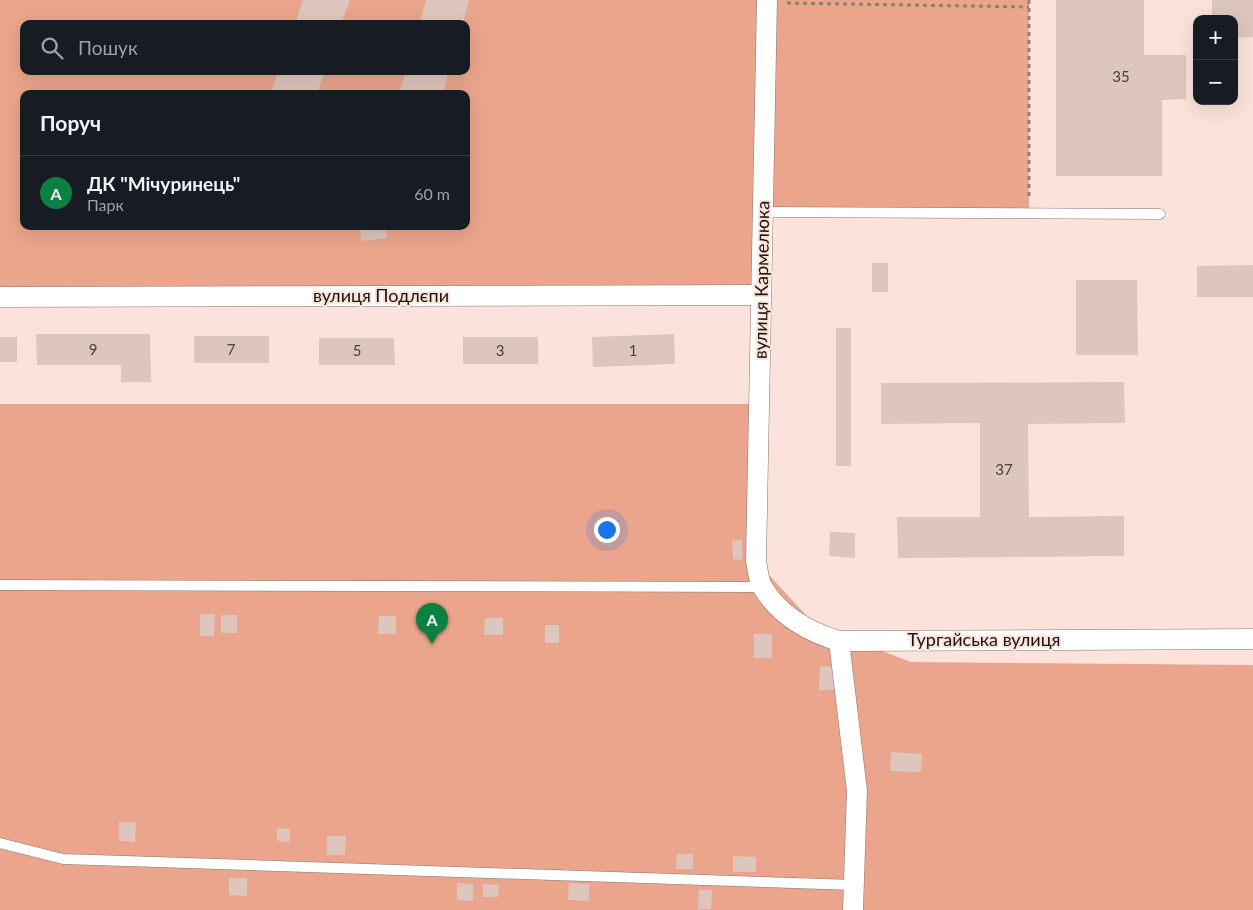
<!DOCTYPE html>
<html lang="uk">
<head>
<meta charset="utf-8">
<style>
	body { margin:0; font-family:Lato,sans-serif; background:#20242c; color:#f1f3f6 }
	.controls { position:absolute; right:15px; top:15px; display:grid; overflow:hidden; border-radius:10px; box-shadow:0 5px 20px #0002 }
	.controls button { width:45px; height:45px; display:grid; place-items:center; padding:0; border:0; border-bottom:1px solid #363941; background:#171b24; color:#f1f3f6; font:25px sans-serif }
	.you { position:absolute; left:606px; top:529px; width:18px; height:18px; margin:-12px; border:4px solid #fff; border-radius:50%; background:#1a73e8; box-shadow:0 0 0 8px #1a73e833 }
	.badge { display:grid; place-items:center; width:32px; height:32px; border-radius:50%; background:#0b8043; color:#fff; font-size:16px; font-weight:700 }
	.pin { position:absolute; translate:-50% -41px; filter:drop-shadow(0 1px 2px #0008) }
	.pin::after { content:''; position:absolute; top:26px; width:18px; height:15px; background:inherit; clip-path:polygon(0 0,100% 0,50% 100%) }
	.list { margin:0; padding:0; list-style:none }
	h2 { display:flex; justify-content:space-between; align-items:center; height:65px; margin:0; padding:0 20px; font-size:21px }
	h2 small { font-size:16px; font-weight:400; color:#9ea1a6 }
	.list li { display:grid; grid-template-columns:32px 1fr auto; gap:15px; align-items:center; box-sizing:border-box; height:75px; padding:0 20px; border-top:1px solid #363941 }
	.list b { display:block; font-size:19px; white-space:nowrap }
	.list p { margin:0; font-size:16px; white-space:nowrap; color:#9ea1a6 }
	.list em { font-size:16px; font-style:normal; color:#9ea1a6 }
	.icon { flex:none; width:28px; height:28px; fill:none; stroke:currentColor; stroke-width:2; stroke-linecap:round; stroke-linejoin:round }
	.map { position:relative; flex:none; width:1253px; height:910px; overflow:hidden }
	.search { position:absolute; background:#171b24; box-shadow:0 5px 20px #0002; left:20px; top:20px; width:450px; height:55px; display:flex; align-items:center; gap:12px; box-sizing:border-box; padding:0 18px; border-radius:10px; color:#9ea1a6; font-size:19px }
	.panel { position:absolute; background:#171b24; box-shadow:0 5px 20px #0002; left:20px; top:90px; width:450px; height:140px; border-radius:10px }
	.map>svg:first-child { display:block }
	.green { fill:#eba58c; fill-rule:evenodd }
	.building { fill:#ddc6bd }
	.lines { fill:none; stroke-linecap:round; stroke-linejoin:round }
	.lane-casing { stroke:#88736b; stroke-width:11 }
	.street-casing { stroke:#88736b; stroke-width:21 }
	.path { stroke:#90807a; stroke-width:3; stroke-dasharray:4 4; stroke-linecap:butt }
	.lane { stroke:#fff; stroke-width:10 }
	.street { stroke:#fff; stroke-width:20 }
	.labels { text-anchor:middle; stroke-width:4; stroke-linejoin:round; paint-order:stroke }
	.number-label { font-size:15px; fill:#4c403c }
	.street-label { font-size:18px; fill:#1c1411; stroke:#fbe3db }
</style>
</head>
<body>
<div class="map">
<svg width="1253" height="910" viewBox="0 0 1253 910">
	<rect width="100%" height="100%" fill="#fbe3db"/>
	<!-- green -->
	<g class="green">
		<path d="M0,0H1029V214L763,213L761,295L0,297ZM24,24H466V71H24ZM24,94H466V226H24Z"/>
		<polygon points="0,404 759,404 756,561 816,626 911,662 1253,665 1253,910 0,910"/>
	</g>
	<!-- building -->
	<g class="building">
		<polygon points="303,0 350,0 341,24 295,24"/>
		<polygon points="426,0 469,0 463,24 419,24"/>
		<polygon points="1056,0 1144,0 1144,55 1186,55 1186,99 1162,100 1162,176 1056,176"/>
		<polygon points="1212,0 1253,0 1253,37 1234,38 1234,19 1212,19"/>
		<polygon points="278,71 325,71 317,94 271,94"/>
		<polygon points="406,71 449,71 443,94 399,94"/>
		<polygon points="360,226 386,226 387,238 361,241"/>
		<rect x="872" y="263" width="16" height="29"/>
		<polygon points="1253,265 1253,297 1197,297 1197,266"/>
		<polygon points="1076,280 1137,280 1138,355 1076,355"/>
		<rect x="836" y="328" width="15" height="138"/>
		<polygon points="36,334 150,334 151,382 121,382 121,365 37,365"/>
		<polygon points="674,334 675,364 593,367 592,337"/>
		<rect x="194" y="336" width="75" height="27"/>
		<rect x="0" y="337" width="17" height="25"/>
		<rect x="463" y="337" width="75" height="27"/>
		<polygon points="319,338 394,338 395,365 319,365"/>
		<polygon points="1124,382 1125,423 1028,424 1029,517 1124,516 1124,556 898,558 897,517 980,517 980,423 881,424 881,383"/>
		<polygon points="830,532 855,533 855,558 829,556"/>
		<polygon points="742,540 742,560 733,559 732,541"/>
		<polygon points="200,614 215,614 214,636 200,636"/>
		<rect x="221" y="615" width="16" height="18"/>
		<polygon points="379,616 396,616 396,634 378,634"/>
		<polygon points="485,618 503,618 503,635 484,635"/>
		<rect x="545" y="625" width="14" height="18"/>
		<rect x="754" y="634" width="18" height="24"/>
		<polygon points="820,666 839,667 838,690 819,690"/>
		<polygon points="891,752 922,754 921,772 890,771"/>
		<polygon points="119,822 136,822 135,842 119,841"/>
		<polygon points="277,828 290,829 290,842 277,841"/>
		<polygon points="327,836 346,836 345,855 327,855"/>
		<polygon points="677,854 693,854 693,869 676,869"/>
		<polygon points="733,856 756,857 756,872 733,872"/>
		<polygon points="229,878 247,878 247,896 229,895"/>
		<polygon points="457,883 473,884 473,901 457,900"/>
		<polygon points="569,883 589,884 589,901 568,900"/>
		<polygon points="483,884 499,885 498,897 483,897"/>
		<polygon points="699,890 712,890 711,909 698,909"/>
	</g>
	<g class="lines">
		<!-- lane casing -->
		<g class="lane-casing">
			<g id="lane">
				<polyline points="763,212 1160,214"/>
				<polyline points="0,585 762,587"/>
				<polyline points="0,843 63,859 855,885"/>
			</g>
		</g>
		<!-- street casing -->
		<g class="street-casing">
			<g id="street">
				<path d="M767,0L756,561C758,569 758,581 763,588C780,616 809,632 839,641L1253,639"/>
				<polyline points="0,297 761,295"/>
				<polyline points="839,641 857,791 853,910"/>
			</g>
		</g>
		<!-- path -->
		<g class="path">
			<polyline points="1029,0 1029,197"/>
			<polyline points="787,3 1029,7"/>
		</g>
		<!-- lane -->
		<use href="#lane" class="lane"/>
		<!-- street -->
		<use href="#street" class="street"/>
	</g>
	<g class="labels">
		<!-- number labels -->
		<g class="number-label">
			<text x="1121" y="82">35</text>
			<text x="93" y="355">9</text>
			<text x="231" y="355">7</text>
			<text x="357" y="356">5</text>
			<text x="500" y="356">3</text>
			<text x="633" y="356">1</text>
			<text x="1004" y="475">37</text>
		</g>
		<!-- street labels -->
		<g class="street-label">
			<text transform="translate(762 280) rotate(-89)" y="6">вулиця Кармелюка</text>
			<text x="381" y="302">вулиця Подлєпи</text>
			<text x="984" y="646">Тургайська вулиця</text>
		</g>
	</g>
</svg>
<div class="controls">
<button>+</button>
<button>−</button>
</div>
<div class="you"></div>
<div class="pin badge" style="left:432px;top:644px">A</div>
<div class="search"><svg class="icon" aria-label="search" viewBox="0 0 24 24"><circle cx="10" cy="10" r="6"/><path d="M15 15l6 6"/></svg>Пошук</div>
<section class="panel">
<h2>Поруч<small></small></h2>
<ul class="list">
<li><span class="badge">A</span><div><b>ДК &quot;Мічуринець&quot;</b><p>Парк</p></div><em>60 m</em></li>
</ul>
</section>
</div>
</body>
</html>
